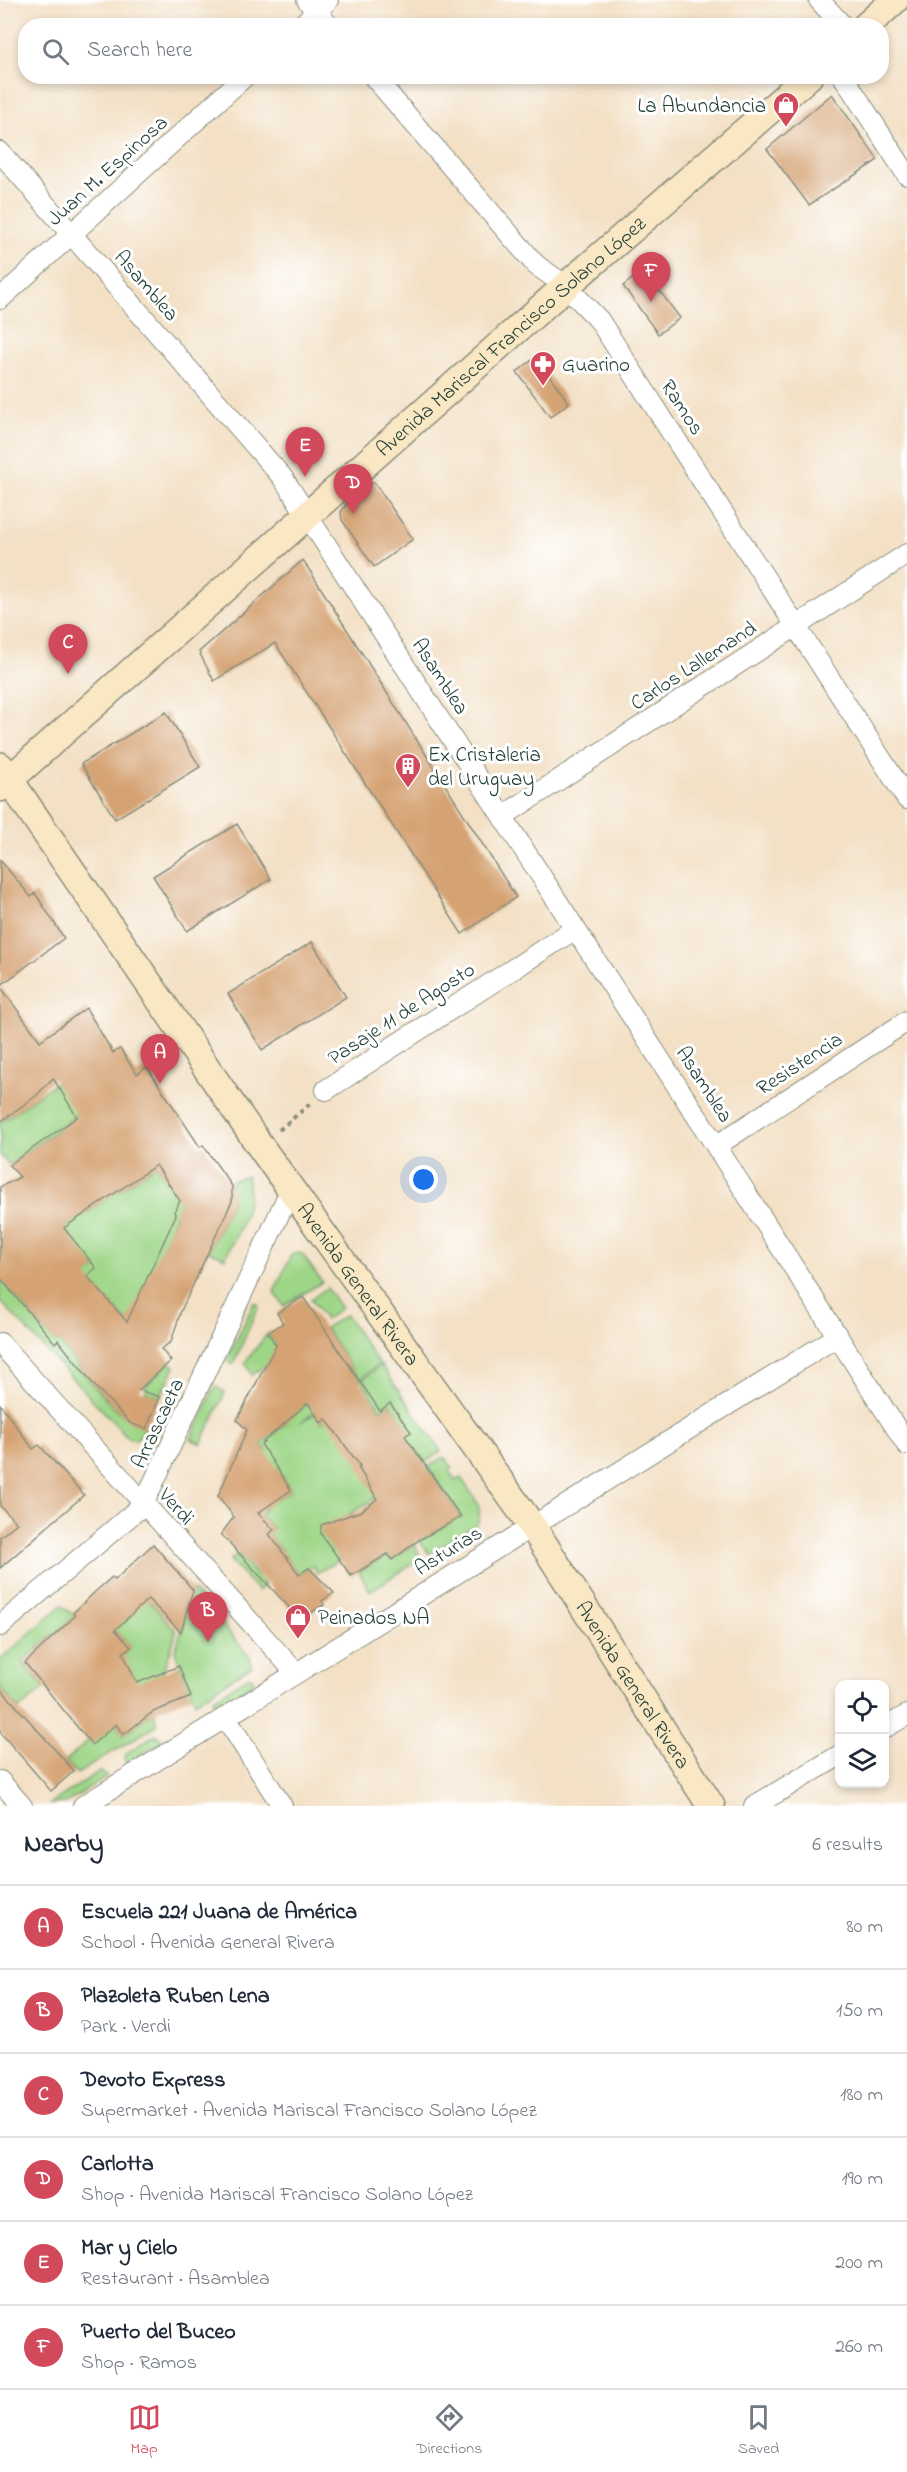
<!DOCTYPE html>
<html lang="en">
<head>
<meta charset="utf-8">
<style>
	body { margin:0; font-family:"Indie Flower",sans-serif; background:#f2f2f3; color:#1f2937 }
	.controls { position:absolute; right:18px; bottom:18px; display:grid; overflow:hidden; border-radius:12px; box-shadow:0 3px 9px #0003 }
	.controls button { width:54px; height:54px; display:grid; place-items:center; padding:0; border:0; border-bottom:2px solid #e0e1e3; background:#fff; color:#1f2937; font:30px sans-serif }
	.you { position:absolute; left:424px; top:1180px; width:21px; height:21px; margin:-15px; border:4px solid #fff; border-radius:50%; background:#1a73e8; box-shadow:0 0 0 9px #1a73e833 }
	.badge { display:grid; place-items:center; width:39px; height:39px; border-radius:50%; background:#d1495b; color:#fff; font-size:20px; font-weight:700 }
	.pin { position:absolute; translate:-50% -50px; filter:drop-shadow(0 2px 3px #0008) }
	.pin::after { content:''; position:absolute; top:32px; width:21px; height:18px; background:inherit; clip-path:polygon(0 0,100% 0,50% 100%) }
	.list { margin:0; padding:0; list-style:none }
	h2 { display:flex; justify-content:space-between; align-items:center; height:78px; margin:0; padding:0 24px; font-size:26px }
	h2 small { font-size:20px; font-weight:400; color:#747a83 }
	.list li { display:grid; grid-template-columns:39px 1fr auto; gap:18px; align-items:center; box-sizing:border-box; height:84px; padding:0 24px; border-top:2px solid #e0e1e3 }
	.list b { display:block; font-size:22px; white-space:nowrap }
	.list p { margin:0; font-size:20px; white-space:nowrap; color:#747a83 }
	.list em { font-size:20px; font-style:normal; color:#747a83 }
	.icon { flex:none; width:33px; height:33px; fill:none; stroke:currentColor; stroke-width:2; stroke-linecap:round; stroke-linejoin:round }
	.map { position:relative; flex:none; width:907px; height:1806px; overflow:hidden }
	.search { position:absolute; background:#fff; box-shadow:0 3px 9px #0003; left:18px; right:18px; top:18px; height:66px; display:flex; align-items:center; gap:15px; box-sizing:border-box; padding:0 21px; border-radius:24px; color:#747a83; font-size:22px }
	.sheet { height:582px; background:#fff }
	nav { display:flex; justify-content:space-around; align-items:center; box-sizing:border-box; height:84px; border-top:2px solid #e0e1e3; background:#fff; font-size:16px; color:#747a83 }
	nav a { display:grid; justify-items:center; gap:3px }
	nav .on { color:#d1495b }
	.map>svg:first-child { display:block }
	.green { fill:#9ed687; stroke:#5e8a5e; stroke-width:1.5 }
	.building { fill:#d5a373; fill-rule:evenodd }
	.lines { fill:none; stroke-linecap:round; stroke-linejoin:round }
	.street-casing { stroke:#898e7c; stroke-width:22 }
	.secondary-casing { stroke:#898e7c; stroke-width:30 }
	.path { stroke:#898e7c; stroke-width:4; stroke-dasharray:4.5 4.5; stroke-linecap:butt }
	.street { stroke:#fff; stroke-width:20 }
	.secondary { stroke:#fae7c3; stroke-width:27 }
	.labels { text-anchor:middle; stroke-width:6; stroke-linejoin:round; paint-order:stroke }
	.poi-label { font-size:21px; fill:#1f3d34; stroke:#fff; text-anchor:start }
	.street-label { font-size:21px; fill:#1f3d34; stroke:#fff }
</style>
</head>
<body>
<div class="map">
<svg width="907" height="1806" viewBox="0 0 907 1806">
	<rect width="100%" height="100%" fill="#fff"/>
	<filter id="ink" filterUnits="userSpaceOnUse"><feTurbulence type="fractalNoise" baseFrequency=".0167" numOctaves="2"/><feDisplacementMap in="SourceGraphic" scale="12" xChannelSelector="R" yChannelSelector="G"/><feConvolveMatrix kernelMatrix="1 2 1 2 8 2 1 2 1" color-interpolation-filters="sRGB"/></filter>
	<filter id="wash" filterUnits="userSpaceOnUse"><feTurbulence type="fractalNoise" baseFrequency=".008" numOctaves="4" result="noise"/><feDisplacementMap in="SourceGraphic" scale="24" xChannelSelector="R" yChannelSelector="G"/><feGaussianBlur stdDeviation="1.35" result="paint"/><feColorMatrix in="noise" values="0 0 0 0 0 0 0 0 0 0 0 0 0 0 0 0 0 1.4 0 .05"/><feComposite in="paint" operator="in"/></filter>
	<g filter="url(#wash)">
		<rect width="100%" height="100%" fill="#f3e0c5"/>
		<!-- green -->
		<g class="green">
			<polygon points="79,1066 77,1115 9,1165 0,1155 0,1123"/>
			<polygon points="156,1165 168,1182 175,1179 184,1193 137,1312 126,1321 105,1297 76,1276 89,1274 96,1268 63,1229"/>
			<path d="M247,1176C254,1207 238,1231 225,1258L209,1251L232,1201L231,1181Z"/>
			<polygon points="297,1253 302,1254 322,1282 284,1306 274,1292 291,1255"/>
			<path d="M0,1278L55,1343L58,1340C81,1369 112,1416 146,1429L135,1440L129,1439L0,1301Z"/>
			<polygon points="327,1288 341,1308 325,1320 311,1299"/>
			<polygon points="254,1302 259,1305 233,1365 227,1361"/>
			<polygon points="346,1315 379,1364 359,1380 325,1328"/>
			<polygon points="268,1333 301,1381 336,1396 301,1422 315,1413 321,1423 328,1418 368,1460 359,1467 381,1494 347,1516 347,1555 317,1573 313,1566 299,1574 269,1534 273,1529 260,1515 266,1508 261,1501 273,1502 291,1490 277,1469 256,1458 266,1450 261,1444 287,1422 278,1398 272,1361 252,1375 245,1362"/>
			<polygon points="170,1362 175,1367 160,1397 146,1393 146,1385"/>
			<polygon points="381,1365 441,1451 423,1464 405,1436 410,1432 390,1403 380,1410 362,1380"/>
			<polygon points="215,1386 225,1393 201,1444 191,1439"/>
			<path d="M444,1457L453,1468L449,1470L455,1481L461,1478C470,1492 487,1509 476,1525L429,1554L419,1540L461,1517L428,1467Z"/>
			<polygon points="415,1544 421,1559 370,1591 359,1572 388,1554 392,1560"/>
			<polygon points="238,1554 265,1585 258,1591 230,1560"/>
			<polygon points="193,1590 251,1658 252,1666 195,1702 175,1652"/>
			<path d="M144,1595L176,1631C171,1659 147,1697 157,1725L77,1774L66,1761L90,1739L116,1724L123,1735L152,1713L138,1684L84,1693L131,1647L110,1625L126,1620L132,1615L127,1608Z"/>
			<polygon points="62,1605 75,1616 22,1662 45,1688 19,1709 0,1687 0,1660"/>
			<polygon points="250,1676 254,1681 251,1685 218,1706 212,1699"/>
			<polygon points="156,1734 163,1741 127,1764 124,1759 127,1753"/>
			<polygon points="100,1771 107,1777 66,1803 50,1804"/>
		</g>
		<g id="blocks">
			<!-- building -->
			<g class="building">
				<polygon points="832,94 878,160 809,205 767,149"/>
				<polygon points="644,270 680,318 658,334 623,286"/>
				<polygon points="536,357 569,403 550,417 517,372"/>
				<polygon points="374,482 413,539 374,567 342,520 341,512 349,500"/>
				<polygon points="303,560 516,897 462,934 275,643 214,681 199,652"/>
				<polygon points="166,712 200,767 115,819 81,764"/>
				<polygon points="237,824 271,879 187,931 153,876"/>
				<path d="M0,860L31,897L35,893L64,938L0,986L40,1041L86,1008L113,1053L120,1049L137,1074L147,1067L200,1147L203,1145L232,1186V1201L181,1311L171,1342L161,1349L171,1361L139,1390L160,1397L146,1429L130,1423L94,1385L58,1340L55,1343L0,1278V1187L20,1177L9,1165L77,1117L53,1078L36,1096L0,1122ZM156,1165L180,1201L174,1212L176,1215L127,1322L87,1276L96,1268L64,1228Z"/>
				<polygon points="312,942 346,997 262,1050 228,994"/>
				<polygon points="303,1297 380,1411 390,1403 411,1432 405,1436 461,1517 419,1540 392,1560 388,1554 351,1576 321,1534 321,1525 361,1511 377,1499 358,1467 360,1466 326,1419 321,1423 308,1403 261,1444 291,1490 258,1513 274,1530 269,1534 299,1574 309,1568 334,1593 322,1601 324,1605 300,1619 221,1534 234,1517 218,1496 247,1430 237,1420 276,1345 268,1333 283,1323 277,1313"/>
				<polygon points="0,1404 33,1449 39,1445 84,1495 0,1568 0,1537 17,1523 0,1506"/>
				<polygon points="153,1544 193,1590 181,1632 148,1599 115,1630 131,1647 123,1653 137,1683 179,1666 191,1697 153,1712 123,1735 116,1724 92,1745 25,1663 75,1616 73,1613 96,1591 112,1577 115,1580"/>
				<polygon points="0,1688 74,1771 51,1791 0,1732"/>
			</g>
		</g>
	</g>
	<g filter="url(#ink)">
		<use href="#blocks" fill-opacity="0" stroke="#898e7c" stroke-width="1.5"/>
		<g class="lines">
			<!-- street casing -->
			<g class="street-casing">
				<g id="street">
					<polyline points="307,0 329,26"/>
					<polyline points="819,0 843,26"/>
					<polyline points="301,26 328,0"/>
					<polyline points="373,76 536,265 566,286 599,320 907,799"/>
					<polyline points="843,76 907,175"/>
					<polyline points="0,152 283,478 716,1146 907,1445"/>
					<polyline points="0,299 245,76"/>
					<polyline points="503,816 907,554"/>
					<polyline points="326,1090 575,929"/>
					<polyline points="716,1146 907,1021"/>
					<polyline points="0,1343 296,1673"/>
					<polyline points="0,1626 143,1505 291,1189"/>
					<polyline points="226,1718 282,1806"/>
					<polyline points="884,1728 907,1715"/>
					<polyline points="0,1781 22,1806"/>
					<polyline points="83,1806 838,1336"/>
					<polyline points="754,1806 840,1755"/>
				</g>
			</g>
			<!-- secondary casing -->
			<g class="secondary-casing">
				<g id="secondary">
					<polyline points="866,26 895,0"/>
					<path id="s1" d="M0,766L260,1146L532,1526L711,1806"/>
					<path id="s2" d="M0,788L566,286L809,76"/>
				</g>
			</g>
			<!-- path -->
			<polyline class="path" points="279,1130 310,1104"/>
			<!-- street -->
			<use href="#street" class="street"/>
			<!-- secondary -->
			<use href="#secondary" class="secondary"/>
		</g>
	</g>
	<!-- icons -->
	<defs>
		<g id="shop-pin" transform="scale(1.35)"><path d="M0 17L-7.5 6A9.5 9.5 0 1 1 7.5 6Z" fill="#d1495b" stroke="#fff"/><path d="M-5-2.5h2.3a2.7 3.5 0 0 1 5.4 0H5L5.5 6h-11ZM-1.5-2.5h3a1.5 2.3 0 0 0-3 0Z" fill="#fff"/></g>
		<g id="pharmacy-pin" transform="scale(1.35)"><path d="M0 17L-7.5 6A9.5 9.5 0 1 1 7.5 6Z" fill="#d1495b" stroke="#fff"/><path d="M-2-6h4v4h4v4h-4v4h-4v-4h-4v-4h4Z" fill="#fff"/></g>
		<g id="building-pin" transform="scale(1.35)"><path d="M0 17L-7.5 6A9.5 9.5 0 1 1 7.5 6Z" fill="#d1495b" stroke="#fff"/><path d="M-4-6H4V6H1V3H-1V6H-4ZM-2.5-4.3h1.7v1.8h-1.7ZM.8-4.3h1.7v1.8H.8ZM-2.5-1h1.7V.8h-1.7ZM.8-1h1.7V.8H.8Z" fill="#fff"/></g>
	</defs>
	<g fill-rule="evenodd">
		<use href="#shop-pin" x="786" y="105"/>
		<use href="#pharmacy-pin" x="543" y="364"/>
		<use href="#building-pin" x="408" y="766"/>
		<use href="#shop-pin" x="298" y="1617"/>
	</g>
	<g class="labels">
		<!-- poi labels -->
		<g class="poi-label">
			<text x="766" y="112" text-anchor="end">La Abundancia</text>
			<text x="562" y="371">Guarino</text>
			<text x="428" y="761">Ex Cristaleria<tspan x="428" dy="24">del Uruguay</tspan></text>
			<text x="318" y="1624">Peinados NA</text>
		</g>
		<!-- street labels -->
		<g class="street-label">
			<text transform="translate(107 170) rotate(-42)" y="7">Juan M. Espinosa</text>
			<text transform="translate(147 285) rotate(49)" y="7">Asamblea</text>
			<text dy="7" stroke="none"><textPath href="#s2" startOffset="682">Avenida Mariscal Francisco Solano López</textPath></text>
			<text transform="translate(683 407) rotate(57)" y="7">Ramos</text>
			<text transform="translate(693 665) rotate(-33)" y="7">Carlos Lallemand</text>
			<text transform="translate(441 676) rotate(57)" y="7">Asamblea</text>
			<text transform="translate(401 1013) rotate(-33)" y="7">Pasaje 11 de Agosto</text>
			<text transform="translate(799 1063) rotate(-33)" y="7">Resistencia</text>
			<text transform="translate(705 1084) rotate(57)" y="7">Asamblea</text>
			<text dy="7" stroke="none"><textPath href="#s1" startOffset="630">Avenida General Rivera</textPath></text>
			<text transform="translate(157 1423) rotate(-65)" y="7">Arrascaeta</text>
			<text transform="translate(177 1506) rotate(48)" y="7">Verdi</text>
			<text transform="translate(448 1550) rotate(-32)" y="7">Asturias</text>
			<text dy="7" stroke="none"><textPath href="#s1" startOffset="1116">Avenida General Rivera</textPath></text>
		</g>
	</g>
</svg>
<div class="controls">
<button><svg class="icon" aria-label="locate" viewBox="0 0 24 24"><circle cx="12" cy="12" r="6"/><path d="M12 2v4M12 18v4M2 12h4M18 12h4"/></svg></button>
<button><svg class="icon" aria-label="layers" viewBox="0 0 24 24"><path d="M12 4l9 5-9 5-9-5zM3 14l9 5 9-5"/></svg></button>
</div>
<div class="you"></div>
<div class="pin badge" style="left:160px;top:1084px">A</div>
<div class="pin badge" style="left:208px;top:1642px">B</div>
<div class="pin badge" style="left:68px;top:674px">C</div>
<div class="pin badge" style="left:353px;top:514px">D</div>
<div class="pin badge" style="left:305px;top:477px">E</div>
<div class="pin badge" style="left:651px;top:302px">F</div>
<div class="search"><svg class="icon" aria-label="search" viewBox="0 0 24 24"><circle cx="10" cy="10" r="6"/><path d="M15 15l6 6"/></svg>Search here</div>
</div>
<section class="sheet">
<h2>Nearby<small>6 results</small></h2>
<ul class="list">
<li><span class="badge">A</span><div><b>Escuela 221 Juana de América</b><p>School · Avenida General Rivera</p></div><em>80 m</em></li>
<li><span class="badge">B</span><div><b>Plazoleta Ruben Lena</b><p>Park · Verdi</p></div><em>150 m</em></li>
<li><span class="badge">C</span><div><b>Devoto Express</b><p>Supermarket · Avenida Mariscal Francisco Solano López</p></div><em>180 m</em></li>
<li><span class="badge">D</span><div><b>Carlotta</b><p>Shop · Avenida Mariscal Francisco Solano López</p></div><em>190 m</em></li>
<li><span class="badge">E</span><div><b>Mar y Cielo</b><p>Restaurant · Asamblea</p></div><em>200 m</em></li>
<li><span class="badge">F</span><div><b>Puerto del Buceo</b><p>Shop · Ramos</p></div><em>260 m</em></li>
</ul>
</section>
<nav>
<a class="on"><svg class="icon" aria-label="map" viewBox="0 0 24 24"><path d="M3 6l6-2 6 2 6-2v14l-6 2-6-2-6 2zM9 4v14M15 6v14"/></svg>Map</a>
<a><svg class="icon" aria-label="directions" viewBox="0 0 24 24"><path d="M12 3l9 9-9 9-9-9zM9 14v-3h6M13 9l2 2-2 2"/></svg>Directions</a>
<a><svg class="icon" aria-label="saved" viewBox="0 0 24 24"><path d="M7 4h10v16l-5-4-5 4z"/></svg>Saved</a>
</nav>
</body>
</html>
